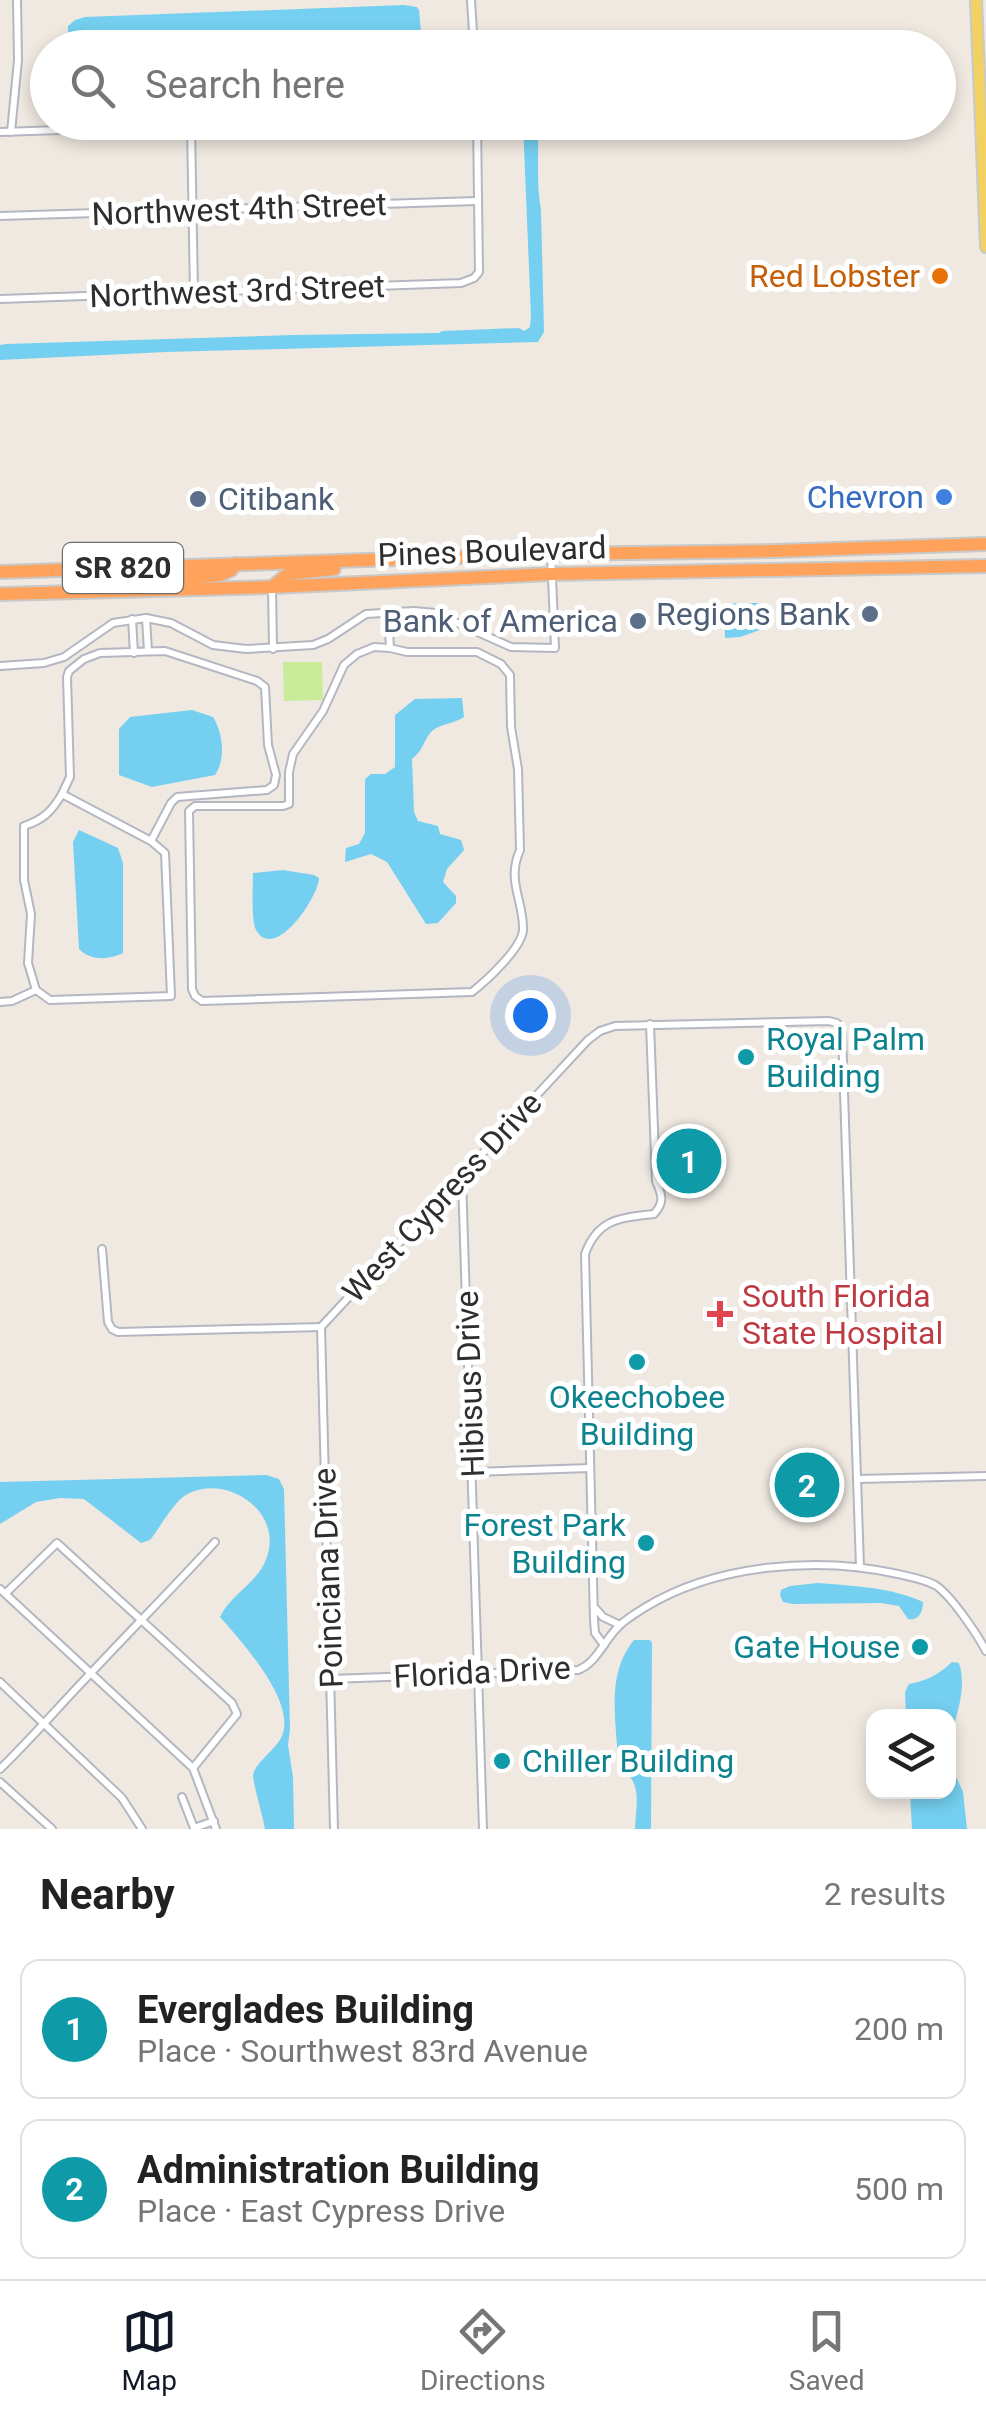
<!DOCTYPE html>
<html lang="en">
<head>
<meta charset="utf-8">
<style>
	body { margin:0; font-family:Roboto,sans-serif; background:#f2f2f2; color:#222 }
	.controls { position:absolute; right:30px; bottom:30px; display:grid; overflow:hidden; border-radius:20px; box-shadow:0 5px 15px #0003 }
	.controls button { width:90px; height:90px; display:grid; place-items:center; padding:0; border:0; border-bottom:2px solid #e0e0e0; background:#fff; color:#222; font:50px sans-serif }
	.you { position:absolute; left:530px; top:1015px; width:35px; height:35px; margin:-25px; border:8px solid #fff; border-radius:50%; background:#1a73e8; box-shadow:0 0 0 15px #1a73e833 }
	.badge { display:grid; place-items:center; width:65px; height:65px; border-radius:50%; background:#111827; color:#fff; font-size:32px; font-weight:700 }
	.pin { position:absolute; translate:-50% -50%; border:5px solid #fff; box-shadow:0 2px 10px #0006 }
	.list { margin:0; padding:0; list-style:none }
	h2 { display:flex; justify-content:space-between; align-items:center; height:130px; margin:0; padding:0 40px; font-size:42px }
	h2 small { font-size:32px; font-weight:400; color:#767676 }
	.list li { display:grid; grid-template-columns:65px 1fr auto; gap:30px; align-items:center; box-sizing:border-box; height:140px; margin:0 20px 20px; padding:0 20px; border:2px solid #e0e0e0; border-radius:20px }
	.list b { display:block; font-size:38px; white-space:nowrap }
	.list p { margin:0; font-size:32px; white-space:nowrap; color:#767676 }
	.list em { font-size:32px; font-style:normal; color:#767676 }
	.icon { flex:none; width:55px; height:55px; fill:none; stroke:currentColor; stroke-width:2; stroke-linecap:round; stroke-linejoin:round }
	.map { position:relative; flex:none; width:986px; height:1829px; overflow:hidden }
	.search { position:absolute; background:#fff; box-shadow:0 5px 15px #0003; left:30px; right:30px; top:30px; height:110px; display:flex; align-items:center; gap:25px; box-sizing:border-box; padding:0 35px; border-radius:55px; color:#767676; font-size:38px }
	.sheet { height:450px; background:#fff }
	nav { display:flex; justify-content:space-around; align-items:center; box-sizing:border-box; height:140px; border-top:2px solid #e0e0e0; background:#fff; font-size:28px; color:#767676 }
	nav a { display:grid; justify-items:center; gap:5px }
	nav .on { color:#111827 }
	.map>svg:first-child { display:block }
	.pitch { fill:#c9ec9a }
	.water { fill:#75cff0 }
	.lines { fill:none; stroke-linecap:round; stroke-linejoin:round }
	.street-casing { stroke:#b4b7c1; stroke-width:10 }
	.primary-casing { stroke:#c9c9c9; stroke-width:14 }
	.highway-casing { stroke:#c9c9c9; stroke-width:16 }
	.street { stroke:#fff; stroke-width:6 }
	.primary { stroke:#f2d163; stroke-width:10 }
	.highway { stroke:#ffa35c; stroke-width:12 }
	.food-dot { fill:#e8710a; stroke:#fff; stroke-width:4 }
	.shop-dot { fill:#3f7fe0; stroke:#fff; stroke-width:4 }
	.service-dot { fill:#5c6f8a; stroke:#fff; stroke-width:4 }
	.culture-dot { fill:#0f9aa8; stroke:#fff; stroke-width:4 }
	.health-dot { fill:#e0444e; stroke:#fff; stroke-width:4 }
	.labels { text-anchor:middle; stroke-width:10; stroke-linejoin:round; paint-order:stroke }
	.shield { fill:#fff; stroke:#6d6d6d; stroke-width:2.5 }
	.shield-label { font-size:30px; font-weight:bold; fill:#2e2e2e }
	.street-label { font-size:32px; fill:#2e2e2e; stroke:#fff }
	.food-label { font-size:32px; fill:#c56008; stroke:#fff; text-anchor:end }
	.shop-label { font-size:32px; fill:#366cbe; stroke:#fff; text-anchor:end }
	.service-label { font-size:32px; fill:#4e5e75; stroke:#fff; text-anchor:end }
	.culture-label { font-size:32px; fill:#0d838f; stroke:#fff; text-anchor:start }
	.health-label { font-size:32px; fill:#be3a42; stroke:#fff; text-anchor:start }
</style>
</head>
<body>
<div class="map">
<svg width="986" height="1829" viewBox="0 0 986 1829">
	<rect width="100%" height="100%" fill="#efe9e1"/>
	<!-- pitch -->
	<polygon class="pitch" points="322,662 323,700 284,701 283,662"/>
	<!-- water -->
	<g class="water">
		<polygon points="404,5 417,7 419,10 421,33 426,47 68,47 68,26 75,20 85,17"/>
		<path d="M523,123H538C539,151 536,183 541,210L544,332L538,342L166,352L0,360V345L6,344L293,335L439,333L442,331L519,328L524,331L530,327L531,316Z"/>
		<polygon points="737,603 764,603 768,627 740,637 725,638 724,605"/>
		<path d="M462,698L464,717C454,724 441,723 432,731C423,740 424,750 412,759L414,812L418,821L438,826L440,834L461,840L464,850L447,869L443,882L456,896V903L438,923L426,924L387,862L371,854L345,862L346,848L359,844L365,833V779L371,774H385L395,767V715L415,699Z"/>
		<path d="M192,710L213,717C223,733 226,759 215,775L152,787L119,775V729L130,717Z"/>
		<path d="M79,830L118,848L123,863V953C108,960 91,961 79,949L73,842Z"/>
		<path d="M283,870L314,875L319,878C319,896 275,963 256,930C251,920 253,887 253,873Z"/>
		<path d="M266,1475L279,1479L284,1489L290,1729L288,1745L293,1777L294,1829H265C263,1816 253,1784 253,1775C255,1763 275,1750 281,1738C299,1704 241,1641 220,1617C233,1590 263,1582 269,1549C277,1505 219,1472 183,1497C172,1505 159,1529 150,1540L141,1543L84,1499L60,1498L36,1502L0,1524V1482Z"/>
		<path d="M818,1583C853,1586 891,1587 923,1602C923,1612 919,1621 908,1619L899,1606L881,1603L793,1604L783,1602L780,1595L781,1590L790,1586Z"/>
		<path d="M634,1640H650L652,1643L651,1829H635C636,1804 643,1782 620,1768L618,1760C616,1719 606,1674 634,1640Z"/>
		<path d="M952,1662L959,1663C969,1695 951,1722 949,1753L948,1716H906L905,1692L909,1684C926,1681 940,1674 952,1662Z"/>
		<polygon points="949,1761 963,1792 967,1829 912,1829 910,1792 948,1792"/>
	</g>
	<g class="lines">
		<!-- street casing -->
		<g class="street-casing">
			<g id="street">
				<polyline points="471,0 474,48"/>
				<polyline points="191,127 194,293"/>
				<polyline points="0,132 300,122"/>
				<polyline points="11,132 18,60 17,0"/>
				<polyline points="0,216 477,201"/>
				<polyline points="0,299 461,283 474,278 479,272 477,122"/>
				<polyline points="272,587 273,649"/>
				<path d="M388,612L390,648L374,647L357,654L344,665L323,711L293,754L289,772V804L283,806H195L189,811L192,989L195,996L202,1001L472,992C486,981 522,948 523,930C524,901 506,881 520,850L518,769L511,727L510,675L501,664L477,652H407L390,648"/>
				<polyline points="146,618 148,651"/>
				<polyline points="132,619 134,653"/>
				<polyline points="0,666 44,663 64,657 113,623 146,618 171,623 213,645 246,649 313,645 328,639 366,614 414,611 435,613 511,647 555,648 551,554"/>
				<path d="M36,990L28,963L31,914L24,880V826C43,820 52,811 62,794"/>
				<polyline points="0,1002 12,1001 36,990 50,1000 171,996 165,853 151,841 62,794 70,777 67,677 69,671 84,659 100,653 165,651 257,681 265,687 268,745 276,775 274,785 267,790 177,797 171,803 151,841"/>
				<polyline points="462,1178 483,1829"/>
				<polyline points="102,1249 108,1322 112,1329 118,1332 321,1327"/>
				<polyline points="321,1327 588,1040 600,1031 615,1026 829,1021 837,1023 842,1033 860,1567"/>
				<polyline points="321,1327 334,1829"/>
				<polyline points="472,1472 590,1468"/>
				<polyline points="857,1479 986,1476"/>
				<polyline points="0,1589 193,1768 216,1829"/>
				<polyline points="6,1593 57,1543 232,1703 237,1714 193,1768"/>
				<polyline points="596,1609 603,1617 620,1625"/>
				<path d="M604,1645L595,1633L594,1620L585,1254C598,1218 621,1218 654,1214C665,1202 662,1195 656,1181L650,1024"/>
				<path d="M331,1679L578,1670C597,1663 604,1640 619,1626C626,1619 636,1613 644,1608C715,1564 818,1556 898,1574C910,1577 924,1579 935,1585C951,1595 977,1634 986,1651"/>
				<polyline points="0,1682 122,1798 142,1829"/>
				<path d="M0,1769C32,1738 60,1705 91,1673C132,1629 174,1587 215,1542"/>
				<polyline points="0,1782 52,1829"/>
				<polyline points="182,1797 194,1828 214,1821"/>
			</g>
		</g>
		<!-- primary casing -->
		<g class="primary-casing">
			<polyline id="primary" points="976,0 986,247"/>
		</g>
		<!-- highway casing -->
		<g class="highway-casing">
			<g id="highway">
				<polyline points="0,572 551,554 775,551 986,544"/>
				<polyline points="136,583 220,575 231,570 236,564"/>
				<polyline points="272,587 288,574 334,569"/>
				<polyline points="0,594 272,587 552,574 986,566"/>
			</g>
		</g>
		<!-- street -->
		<use href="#street" class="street"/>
		<!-- primary -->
		<use href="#primary" class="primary"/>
		<!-- highway -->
		<use href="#highway" class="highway"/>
	</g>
	<!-- markers -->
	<circle class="food-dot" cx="940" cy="276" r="10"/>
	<circle class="shop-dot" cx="944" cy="497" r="10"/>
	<g class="service-dot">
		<circle cx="198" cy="499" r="10"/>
		<circle cx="870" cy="614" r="10"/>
		<circle cx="638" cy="621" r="10"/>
	</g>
	<g class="culture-dot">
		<circle cx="746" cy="1057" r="10"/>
		<circle cx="637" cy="1362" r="10"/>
		<circle cx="646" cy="1543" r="10"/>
		<circle cx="920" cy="1647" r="10"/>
		<circle cx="502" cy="1761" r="10"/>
	</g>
	<path class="health-dot" d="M715 1299h10v10h10v10h-10v10h-10v-10h-10v-10h10z"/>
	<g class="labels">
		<!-- shield labels -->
		<rect class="shield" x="63" y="543" width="120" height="50" rx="8"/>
		<g class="shield-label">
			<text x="123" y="578">SR 820</text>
		</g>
		<!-- street labels -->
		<g class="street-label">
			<text transform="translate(239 209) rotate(-2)" y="11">Northwest 4th Street</text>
			<text transform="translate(237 291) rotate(-2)" y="11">Northwest 3rd Street</text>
			<text transform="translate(492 551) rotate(-2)" y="11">Pines Boulevard</text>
			<text transform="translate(442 1197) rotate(-47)" y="11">West Cypress Drive</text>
			<text transform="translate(470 1384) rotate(-92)" y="11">Hibisus Drive</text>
			<text transform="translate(328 1578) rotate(-92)" y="11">Poinciana Drive</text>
			<text transform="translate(482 1672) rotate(-3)" y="11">Florida Drive</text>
		</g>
		<!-- food labels -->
		<g class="food-label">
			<text x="920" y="287">Red Lobster</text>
		</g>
		<!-- shop labels -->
		<g class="shop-label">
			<text x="924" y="508">Chevron</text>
		</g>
		<!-- service labels -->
		<g class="service-label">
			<text x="218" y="510" text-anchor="start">Citibank</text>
			<text x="850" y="625">Regions Bank</text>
			<text x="618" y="632">Bank of America</text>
		</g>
		<!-- culture labels -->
		<g class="culture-label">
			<text x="766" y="1050">Royal Palm<tspan x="766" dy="37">Building</tspan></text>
			<text x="637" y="1408" text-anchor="middle">Okeechobee<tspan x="637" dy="37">Building</tspan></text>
			<text x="626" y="1536" text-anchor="end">Forest Park<tspan x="626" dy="37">Building</tspan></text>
			<text x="900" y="1658" text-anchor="end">Gate House</text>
			<text x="522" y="1772">Chiller Building</text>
		</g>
		<!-- health labels -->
		<g class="health-label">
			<text x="742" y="1307">South Florida<tspan x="742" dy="37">State Hospital</tspan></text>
		</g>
	</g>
</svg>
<div class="controls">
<button><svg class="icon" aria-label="layers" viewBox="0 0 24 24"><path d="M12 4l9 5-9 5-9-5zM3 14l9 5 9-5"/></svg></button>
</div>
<div class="you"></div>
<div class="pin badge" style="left:689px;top:1161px;background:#0f9aa8">1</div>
<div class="pin badge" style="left:807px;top:1485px;background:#0f9aa8">2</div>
<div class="search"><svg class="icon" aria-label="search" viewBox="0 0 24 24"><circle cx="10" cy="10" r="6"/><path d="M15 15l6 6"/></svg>Search here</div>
</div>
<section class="sheet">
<h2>Nearby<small>2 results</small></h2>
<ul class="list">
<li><span class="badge" style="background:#0f9aa8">1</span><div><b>Everglades Building</b><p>Place · Sourthwest 83rd Avenue</p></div><em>200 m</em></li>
<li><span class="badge" style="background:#0f9aa8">2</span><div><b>Administration Building</b><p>Place · East Cypress Drive</p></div><em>500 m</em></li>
</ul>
</section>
<nav>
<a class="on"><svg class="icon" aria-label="map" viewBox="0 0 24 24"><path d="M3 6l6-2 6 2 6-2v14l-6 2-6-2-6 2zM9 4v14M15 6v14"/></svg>Map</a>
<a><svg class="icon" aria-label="directions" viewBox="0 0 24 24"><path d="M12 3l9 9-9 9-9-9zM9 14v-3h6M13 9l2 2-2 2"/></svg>Directions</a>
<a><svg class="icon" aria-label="saved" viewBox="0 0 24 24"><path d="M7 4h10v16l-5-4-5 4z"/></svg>Saved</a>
</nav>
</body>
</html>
